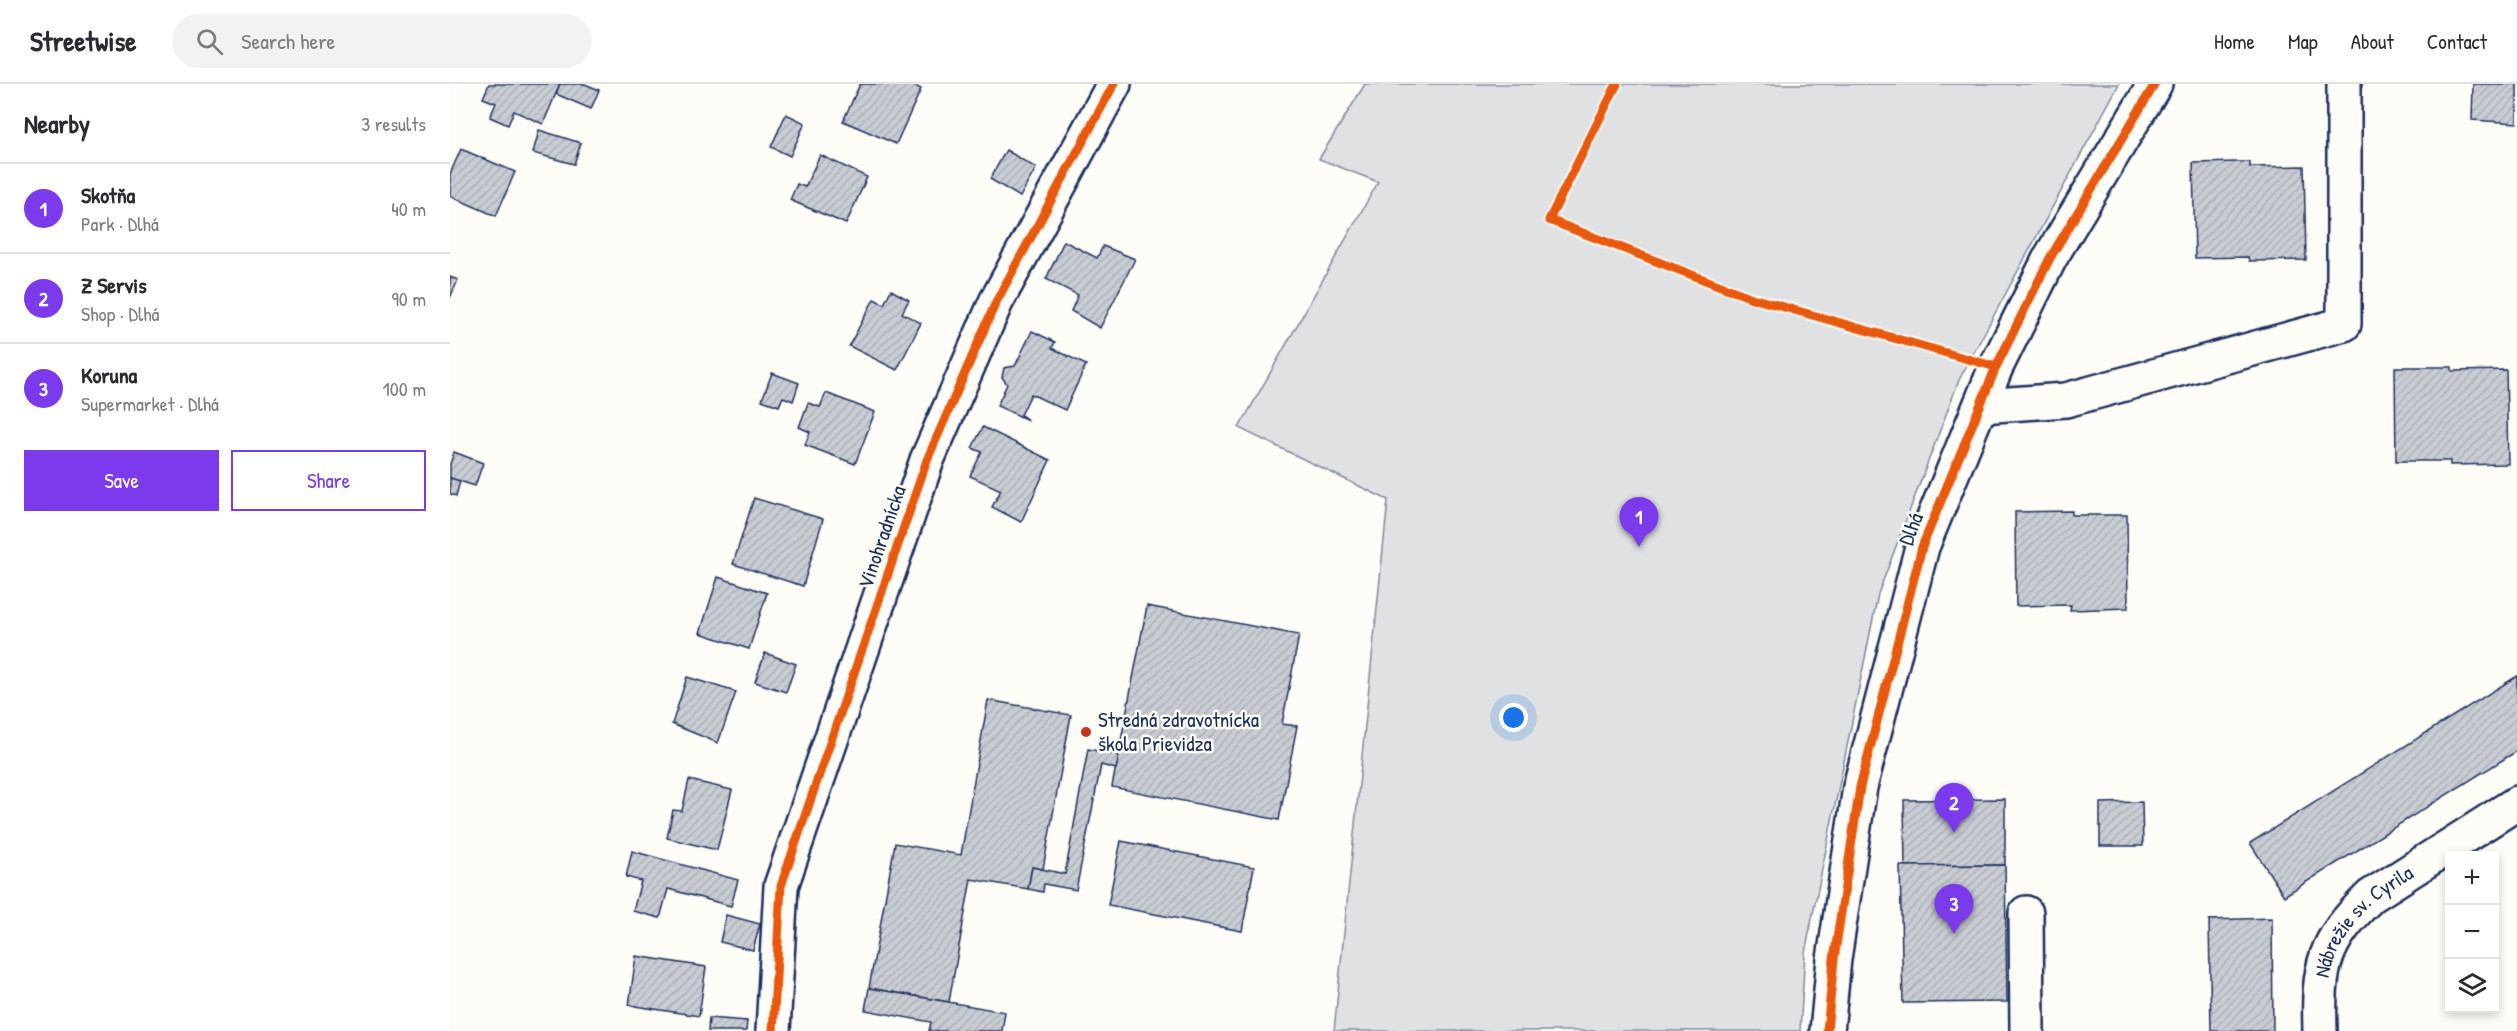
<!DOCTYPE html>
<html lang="en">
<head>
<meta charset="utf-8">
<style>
	body { margin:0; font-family:"Patrick Hand",sans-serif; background:#f2f2f3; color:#2b2b33 }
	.controls { position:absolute; right:18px; bottom:18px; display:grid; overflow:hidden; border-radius:0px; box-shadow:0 3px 9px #0003 }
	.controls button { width:54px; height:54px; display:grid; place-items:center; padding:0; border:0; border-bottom:2px solid #e1e1e2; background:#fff; color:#2b2b33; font:30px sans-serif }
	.you { position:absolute; left:1064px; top:634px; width:21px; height:21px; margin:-15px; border:4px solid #fff; border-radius:50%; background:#1a73e8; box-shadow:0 0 0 9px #1a73e833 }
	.badge { display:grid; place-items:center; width:39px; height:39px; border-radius:50%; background:#7c3aed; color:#fff; font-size:20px; font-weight:700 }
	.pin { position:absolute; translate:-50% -50px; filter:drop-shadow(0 2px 3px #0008) }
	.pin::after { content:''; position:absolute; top:32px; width:21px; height:18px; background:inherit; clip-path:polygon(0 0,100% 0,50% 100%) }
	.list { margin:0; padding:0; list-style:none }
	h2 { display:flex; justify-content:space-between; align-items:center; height:78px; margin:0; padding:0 24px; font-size:26px }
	h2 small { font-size:20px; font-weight:400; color:#7c7c81 }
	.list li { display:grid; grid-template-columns:39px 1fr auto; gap:18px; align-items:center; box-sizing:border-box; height:90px; padding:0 24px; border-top:2px solid #e1e1e2 }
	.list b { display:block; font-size:22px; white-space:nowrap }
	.list p { margin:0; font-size:20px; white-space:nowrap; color:#7c7c81 }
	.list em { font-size:20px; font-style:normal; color:#7c7c81 }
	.actions { display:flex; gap:12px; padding:18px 24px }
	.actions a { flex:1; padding:14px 0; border:2px solid #7c3aed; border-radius:0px; text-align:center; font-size:21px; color:#7c3aed }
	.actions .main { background:#7c3aed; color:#fff }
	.icon { flex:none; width:33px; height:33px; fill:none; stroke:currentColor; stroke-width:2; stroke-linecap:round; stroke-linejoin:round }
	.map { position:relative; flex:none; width:2067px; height:947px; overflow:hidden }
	header { display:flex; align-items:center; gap:36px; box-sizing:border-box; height:84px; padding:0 30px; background:#fff; border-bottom:2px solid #e1e1e2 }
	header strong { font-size:28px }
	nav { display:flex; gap:33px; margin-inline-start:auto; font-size:21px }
	.search { width:420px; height:54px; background:#f2f2f3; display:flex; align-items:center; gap:15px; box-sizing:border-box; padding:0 21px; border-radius:33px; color:#7c7c81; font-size:22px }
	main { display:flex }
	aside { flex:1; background:#fff }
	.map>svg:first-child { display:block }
	.park { fill:#e0e1e3; stroke:#7e88a0; stroke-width:1.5 }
	.building { fill:url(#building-hatch); stroke:#1b2f5e; stroke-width:1.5 }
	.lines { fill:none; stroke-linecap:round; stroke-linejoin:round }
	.minor-casing { stroke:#1b2f5e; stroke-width:38 }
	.minor { stroke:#fdfcf7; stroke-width:33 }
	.cycleway-casing { stroke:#fdfcf7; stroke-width:13 }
	.cycleway { stroke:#e8590c; stroke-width:9 }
	.poi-dot { fill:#c8321e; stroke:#fdfcf7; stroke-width:2 }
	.labels { text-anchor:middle; stroke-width:5; stroke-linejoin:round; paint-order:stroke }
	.street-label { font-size:21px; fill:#1b2f5e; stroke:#fdfcf7 }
	.poi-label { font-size:21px; fill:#1b2f5e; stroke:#fdfcf7; text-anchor:start }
</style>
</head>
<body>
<header>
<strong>Streetwise</strong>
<div class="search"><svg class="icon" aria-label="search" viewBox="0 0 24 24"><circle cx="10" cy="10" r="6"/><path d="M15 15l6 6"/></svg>Search here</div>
<nav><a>Home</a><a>Map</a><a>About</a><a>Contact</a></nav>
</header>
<main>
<aside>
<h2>Nearby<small>3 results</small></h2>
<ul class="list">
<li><span class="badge">1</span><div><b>Skotňa</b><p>Park · Dlhá</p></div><em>40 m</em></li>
<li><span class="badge">2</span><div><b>Z Servis</b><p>Shop · Dlhá</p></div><em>90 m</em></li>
<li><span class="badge">3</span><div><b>Koruna</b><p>Supermarket · Dlhá</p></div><em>100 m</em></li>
</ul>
<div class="actions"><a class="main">Save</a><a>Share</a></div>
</aside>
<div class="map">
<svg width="2067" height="947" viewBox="0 0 2067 947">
	<defs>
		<pattern id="building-hatch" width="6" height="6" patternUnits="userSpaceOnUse" patternTransform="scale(1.5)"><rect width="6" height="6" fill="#c9ccd3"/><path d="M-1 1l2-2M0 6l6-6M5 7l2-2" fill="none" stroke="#acb0b8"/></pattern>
	</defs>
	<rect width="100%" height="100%" fill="#fdfcf7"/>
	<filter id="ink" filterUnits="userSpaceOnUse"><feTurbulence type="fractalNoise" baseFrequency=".0167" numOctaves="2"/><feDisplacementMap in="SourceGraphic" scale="12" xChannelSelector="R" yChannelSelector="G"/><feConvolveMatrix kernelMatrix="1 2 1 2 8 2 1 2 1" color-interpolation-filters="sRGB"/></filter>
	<g filter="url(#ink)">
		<!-- park -->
		<polygon class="park" points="915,0 1669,0 1509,296 1428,510 1355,869 1350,947 884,947 938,416 789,344 928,98 869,75"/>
		<!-- building -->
		<g class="building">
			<polygon points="39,0 110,0 93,40 64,27 58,41 40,33 46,19 33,14"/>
			<polygon points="110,0 135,0 149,6 141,25 106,10"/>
			<polygon points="410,0 461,0 471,5 446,60 393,37"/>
			<polygon points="2023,0 2067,0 2067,39 2022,36"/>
			<polygon points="336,30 355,39 340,72 321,63"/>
			<polygon points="89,46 131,59 124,80 83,69"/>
			<polygon points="11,65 65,88 46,132 0,112 0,90"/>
			<polygon points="556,66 586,84 570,113 540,95"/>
			<polygon points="370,71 417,93 396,140 340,116 347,100 355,103"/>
			<polygon points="1790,78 1800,78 1800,83 1854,82 1856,176 1799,177 1798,173 1745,174 1743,79"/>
			<polygon points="614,157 647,174 653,162 685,175 650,244 621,227 628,211 596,195"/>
			<polygon points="0,193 8,196 0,214"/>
			<polygon points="441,206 459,216 452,229 471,239 447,286 399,262 424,215 434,220"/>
			<polygon points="582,247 605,258 602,264 636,281 615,326 581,310 571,331 578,336 547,322 557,300 552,293 554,284 565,282"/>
			<polygon points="1945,283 2002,283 2002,287 2056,286 2058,380 2000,381 2000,377 1946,377"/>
			<polygon points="322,289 349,299 343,317 333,313 329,322 312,316"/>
			<polygon points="376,309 425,328 405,380 355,361 360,348 349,343 358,319 370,323"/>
			<polygon points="533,343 600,376 571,438 542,423 551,406 520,392 532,368 522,364"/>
			<polygon points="4,368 33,379 25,402 0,394 0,380"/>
			<polygon points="0,394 10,397 6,412 0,410"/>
			<polygon points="304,414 373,435 353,502 283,480"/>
			<polygon points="1622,427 1622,431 1677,431 1678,524 1620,526 1621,521 1566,522 1565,428"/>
			<polygon points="268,493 317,509 299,565 250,549"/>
			<polygon points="697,522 849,551 832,640 847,642 829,736 662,703"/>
			<polygon points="315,569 346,580 336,608 305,598"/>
			<polygon points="2067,592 2067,667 1834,812 1800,759"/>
			<polygon points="237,593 286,608 268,659 222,640"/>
			<polygon points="538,616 621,631 593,785 582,783 578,805 521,795 499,918 419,904 445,759 511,771"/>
			<polygon points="638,665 669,671 666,685 651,681 626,806 594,800 593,808 578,805 582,783 615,790"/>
			<polygon points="239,696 282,706 267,766 217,754 223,726 232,727"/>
			<polygon points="1555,715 1555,781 1455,782 1454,716"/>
			<polygon points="1692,718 1693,762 1650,762 1650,719"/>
			<polygon points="671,757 804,783 792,847 658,821"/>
			<polygon points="182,767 288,796 281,822 218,805 210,834 183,827 191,797 176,793"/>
			<polygon points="1555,781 1557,918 1453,919 1450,782"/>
			<polygon points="276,831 310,840 303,866 270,858"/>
			<polygon points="1822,834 1823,947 1761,947 1759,836"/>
			<polygon points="186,872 256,883 249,932 179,921"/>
			<polygon points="419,904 555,928 552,947 479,947 481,938 415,926"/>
			<polygon points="259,934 297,937 296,947 258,947"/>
		</g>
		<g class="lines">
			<!-- minor casing -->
			<g class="minor-casing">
				<g id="minor">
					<polyline points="1531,322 1616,316 1894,240 1894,0"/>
					<polyline points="1576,829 1577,947"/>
					<polyline points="323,947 331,802 477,376 546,218 664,0"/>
					<polyline points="1377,947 1384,875 1410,703 1472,463 1546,283 1600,174 1705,0"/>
					<path id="s1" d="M1870,947C1868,882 1873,858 1921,812L2067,719"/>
				</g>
			</g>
			<!-- minor -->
			<use href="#minor" class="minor"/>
			<!-- cycleway casing -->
			<g class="cycleway-casing">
				<g id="cycleway">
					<polyline points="1167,0 1099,136 1302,214 1546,283"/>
					<polyline points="323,947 331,802 477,376 546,218 664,0"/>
					<polyline points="1377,947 1384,875 1410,703 1472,463 1546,283 1600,174 1705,0"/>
				</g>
			</g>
			<!-- cycleway -->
			<use href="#cycleway" class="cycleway"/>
		</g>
	</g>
	<!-- markers -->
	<circle class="poi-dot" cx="636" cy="648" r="6"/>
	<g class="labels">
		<!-- street labels -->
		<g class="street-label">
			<text transform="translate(1461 445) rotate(-69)" y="7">Dlhá</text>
			<text transform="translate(432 453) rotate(-71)" y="7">Vinohradnícka</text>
			<text dy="7" stroke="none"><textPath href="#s1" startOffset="126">Nábrežie sv. Cyrila</textPath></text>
		</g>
		<!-- poi labels -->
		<g class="poi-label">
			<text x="648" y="643">Stredná zdravotnícka<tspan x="648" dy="24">škola Prievidza</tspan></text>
		</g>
	</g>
</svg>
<div class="controls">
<button>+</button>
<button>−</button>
<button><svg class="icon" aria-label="layers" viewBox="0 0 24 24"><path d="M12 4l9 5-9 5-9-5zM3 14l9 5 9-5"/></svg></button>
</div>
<div class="you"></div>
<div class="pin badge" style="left:1189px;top:463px">1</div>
<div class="pin badge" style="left:1504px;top:749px">2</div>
<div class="pin badge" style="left:1504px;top:850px">3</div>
</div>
</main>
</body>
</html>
